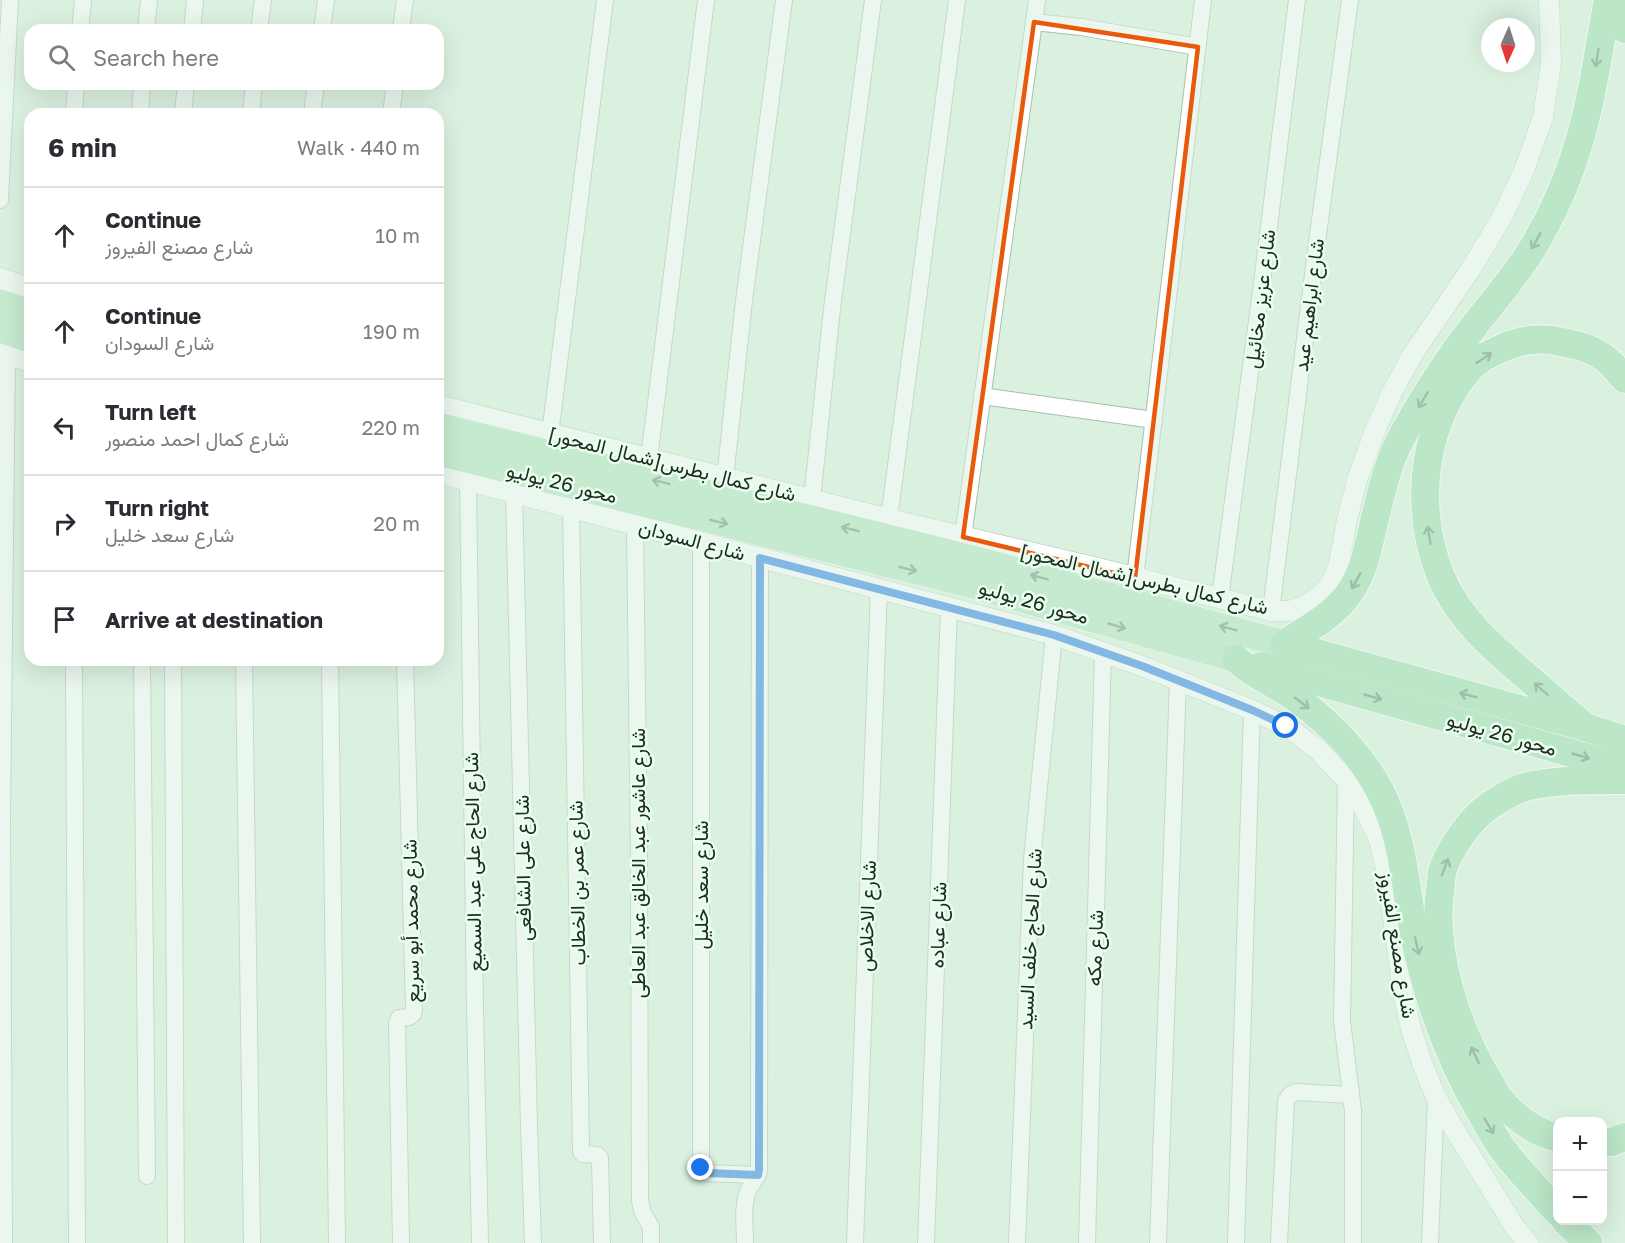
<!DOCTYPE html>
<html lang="en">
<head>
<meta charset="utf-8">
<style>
	body { margin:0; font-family:"Golos Text",Vazirmatn,sans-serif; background:#f7f7f7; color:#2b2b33 }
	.controls { position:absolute; right:18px; bottom:18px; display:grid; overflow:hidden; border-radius:12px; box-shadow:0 6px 24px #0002 }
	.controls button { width:54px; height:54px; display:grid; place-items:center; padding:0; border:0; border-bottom:2px solid #e1e1e2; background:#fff; color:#2b2b33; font:30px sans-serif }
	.compass { position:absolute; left:1481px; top:18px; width:54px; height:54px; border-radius:50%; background:#fff; box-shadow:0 6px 24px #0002; rotate:183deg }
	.stop { position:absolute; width:18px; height:18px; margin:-14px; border:4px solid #1a73e8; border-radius:50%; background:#fff }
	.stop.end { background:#1a73e8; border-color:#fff; box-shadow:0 2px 6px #0008 }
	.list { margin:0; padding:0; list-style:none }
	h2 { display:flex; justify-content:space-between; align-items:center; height:78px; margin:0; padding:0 24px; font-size:26px }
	h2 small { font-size:20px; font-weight:400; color:#7c7c81 }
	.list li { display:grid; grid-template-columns:39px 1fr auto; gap:18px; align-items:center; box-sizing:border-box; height:96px; padding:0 24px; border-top:2px solid #e1e1e2 }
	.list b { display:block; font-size:22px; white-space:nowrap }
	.list p { margin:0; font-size:20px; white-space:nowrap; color:#7c7c81 }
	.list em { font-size:20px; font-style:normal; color:#7c7c81 }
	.icon { flex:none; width:33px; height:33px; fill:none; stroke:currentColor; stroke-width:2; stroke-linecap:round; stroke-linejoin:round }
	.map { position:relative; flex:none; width:1625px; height:1243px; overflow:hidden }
	.search { position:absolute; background:#fff; box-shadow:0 6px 24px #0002; left:24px; top:24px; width:420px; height:66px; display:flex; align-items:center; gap:15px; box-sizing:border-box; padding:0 21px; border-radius:18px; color:#7c7c81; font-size:22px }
	.panel { position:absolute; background:#fff; box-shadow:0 6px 24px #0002; left:24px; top:108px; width:420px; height:558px; border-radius:18px }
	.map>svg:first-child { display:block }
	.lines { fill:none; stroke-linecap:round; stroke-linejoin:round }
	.minor-casing { stroke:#a9beae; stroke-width:18 }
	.tertiary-casing { stroke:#a9beae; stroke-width:21 }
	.trunk-casing { stroke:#fff; stroke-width:28 }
	.motorway-casing { stroke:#fff; stroke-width:30 }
	.minor { stroke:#fff; stroke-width:16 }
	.tertiary { stroke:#fff; stroke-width:20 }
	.trunk { stroke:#abe2ba; stroke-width:27 }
	.motorway { stroke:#96daa8; stroke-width:28 }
	.oneway { stroke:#5c8266 }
	.oneway2 { stroke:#66866f }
	.route { stroke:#1a73e8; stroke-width:8 }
	.marked { fill:none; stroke:#e8590c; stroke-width:4.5; stroke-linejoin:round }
	.labels { text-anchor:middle; stroke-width:5; stroke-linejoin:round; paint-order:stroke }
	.street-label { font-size:20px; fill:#222a24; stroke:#e8ffed }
</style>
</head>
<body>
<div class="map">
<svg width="1625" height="1243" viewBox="0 0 1625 1243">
	<rect width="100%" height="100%" fill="#dbf1e0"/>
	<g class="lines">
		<!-- minor casing -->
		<g class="minor-casing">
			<g id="minor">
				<polyline points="1034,22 1081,27 1198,47"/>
				<polyline points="80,30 83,0"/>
				<polyline points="146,30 149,0"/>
				<polyline points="192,30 195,0"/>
				<polyline points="259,30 263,0"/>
				<polyline points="322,30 326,0"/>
				<polyline points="401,30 405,0"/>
				<polyline points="74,114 76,84"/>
				<polyline points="140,114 142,84"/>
				<polyline points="183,114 186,84"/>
				<polyline points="251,114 254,84"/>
				<polyline points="312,114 316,84"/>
				<polyline points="391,114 395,84"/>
				<polyline points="0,200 10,0"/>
				<polyline points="982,396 1154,420"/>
				<polyline points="550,434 605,0"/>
				<polyline points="649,459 706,0"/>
				<polyline points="725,478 744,301 784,0"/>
				<polyline points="468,481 475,1009 480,1243"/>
				<polyline points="514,493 529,1125 533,1243"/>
				<polyline points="812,499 832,309 873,0"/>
				<polyline points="571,508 581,1152 583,1154 597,1155 600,1158 602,1243"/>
				<polyline points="889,519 957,0"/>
				<polyline points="635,525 639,865 640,1200 642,1211 651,1227 651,1243"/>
				<polyline points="963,537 1037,0"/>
				<polyline points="701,542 701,1168 707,1173 758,1175"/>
				<polyline points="1135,578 1203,0"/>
				<polyline points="1220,598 1261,291 1297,0"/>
				<polyline points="1271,611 1317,242 1350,0"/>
				<polyline points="74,660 77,1243"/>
				<polyline points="142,660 147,1176"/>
				<polyline points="173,660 176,1243"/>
				<polyline points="244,660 252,1243"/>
				<polyline points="330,660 337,1243"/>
				<polyline points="1346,780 1342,1021 1353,1111 1353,1243"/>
				<polyline points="4,1243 2,818 7,354"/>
				<polyline points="401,1243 397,1023 399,1018 409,1017 413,1014 414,1010 405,660"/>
				<path d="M745,1243C745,1227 742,1206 748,1191C751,1183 758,1179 759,1170L760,558"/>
				<polyline points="855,1243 879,589"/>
				<polyline points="926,1243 949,607"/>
				<polyline points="1017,1243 1032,859 1054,635"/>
				<polyline points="1087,1243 1103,652"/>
				<polyline points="1158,1243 1178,680"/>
				<polyline points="1236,1243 1252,710"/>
				<polyline points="1279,1243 1286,1101 1290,1095 1296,1092 1351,1095"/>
				<polyline points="1430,1243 1436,1097"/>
			</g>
		</g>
		<!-- tertiary casing -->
		<g class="tertiary-casing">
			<g id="tertiary">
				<polyline points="0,278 30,288"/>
				<polyline points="0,352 30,362"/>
				<polyline points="438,405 889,519 1098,568 1271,611 1289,611 1307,605 1321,595 1333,580 1339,563 1347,520 1358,477 1373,436 1390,396 1411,357 1474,264 1502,217 1525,168 1543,117 1551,63 1549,0"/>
				<polyline points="438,473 1054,635 1142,666 1252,710 1286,726 1317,749 1346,780 1364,808 1380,842 1388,879 1403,993 1411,1029 1422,1063 1436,1097 1453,1127 1516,1229 1528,1243"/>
			</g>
		</g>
		<!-- trunk casing -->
		<g class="trunk-casing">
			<g id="trunk">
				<polyline points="0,303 30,313"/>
				<polyline points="0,329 30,339"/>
				<polyline points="438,426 973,559 1284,644"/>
				<polyline points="438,452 969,584 1236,659"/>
			</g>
		</g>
		<!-- motorway casing -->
		<g class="motorway-casing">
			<g id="motorway">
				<polyline points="1619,0 1625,29"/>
				<path d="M1284,644C1304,631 1327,619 1343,601C1362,580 1367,553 1373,526C1380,498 1386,467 1400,440C1422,399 1448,359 1477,322C1495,300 1513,278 1529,254C1550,220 1568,181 1579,142C1593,96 1599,47 1608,0"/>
				<polyline points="1284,644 1585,727 1625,740"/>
				<path d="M1236,659C1253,675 1274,683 1293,696C1326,720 1359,752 1379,789C1403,834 1405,884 1414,934C1427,999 1450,1062 1485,1120C1490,1129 1495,1138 1501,1147C1518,1170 1538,1191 1558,1212"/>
				<polyline points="1261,666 1625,768"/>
				<path d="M1585,727C1565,710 1546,693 1526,676C1492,647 1459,619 1441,577C1417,518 1420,447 1452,393C1459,381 1470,366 1482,358C1486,355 1493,353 1498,350C1514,342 1533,338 1551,340C1568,343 1587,346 1603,357C1611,362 1618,372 1625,379"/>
				<path d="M1558,1138C1534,1132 1513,1116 1498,1097C1494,1092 1491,1084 1487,1078C1456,1025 1432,952 1440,890C1441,885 1441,878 1442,872C1448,851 1470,819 1489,806C1498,800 1515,790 1525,787C1558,779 1592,780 1625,780"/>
				<polyline points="1602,1142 1611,1142 1625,1137"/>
				<polyline points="1565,1220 1588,1243"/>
			</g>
		</g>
		<!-- minor -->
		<use href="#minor" class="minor"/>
		<!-- tertiary -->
		<use href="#tertiary" class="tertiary"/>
		<!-- trunk -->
		<use href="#trunk" class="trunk"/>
		<!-- motorway -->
		<use href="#motorway" class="motorway"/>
	</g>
	<!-- one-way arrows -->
	<defs><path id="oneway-shaft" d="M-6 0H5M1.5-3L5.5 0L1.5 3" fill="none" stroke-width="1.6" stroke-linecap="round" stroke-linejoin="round" transform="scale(1.5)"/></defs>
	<g class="oneway">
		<use href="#oneway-shaft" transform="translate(1597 58) rotate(100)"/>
		<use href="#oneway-shaft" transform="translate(1536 241) rotate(119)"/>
		<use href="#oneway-shaft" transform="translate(1484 358) rotate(-33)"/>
		<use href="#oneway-shaft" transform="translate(1423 400) rotate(121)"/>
		<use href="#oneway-shaft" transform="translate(1429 535) rotate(-100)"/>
		<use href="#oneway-shaft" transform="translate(1356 581) rotate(119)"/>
		<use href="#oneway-shaft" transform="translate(1541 689) rotate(-139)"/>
		<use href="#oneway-shaft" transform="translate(1468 695) rotate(-165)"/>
		<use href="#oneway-shaft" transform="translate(1373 697) rotate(16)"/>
		<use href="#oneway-shaft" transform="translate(1302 703) rotate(37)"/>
		<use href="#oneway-shaft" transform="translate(1581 756) rotate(16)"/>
		<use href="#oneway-shaft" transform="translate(1445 867) rotate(-69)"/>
		<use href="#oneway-shaft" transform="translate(1417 946) rotate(77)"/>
		<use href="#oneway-shaft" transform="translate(1475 1055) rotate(-115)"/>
		<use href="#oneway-shaft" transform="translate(1489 1126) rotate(59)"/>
	</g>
	<g class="oneway2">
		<use href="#oneway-shaft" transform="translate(661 482) rotate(-166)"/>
		<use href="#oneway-shaft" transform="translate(719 522) rotate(14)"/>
		<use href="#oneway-shaft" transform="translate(850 529) rotate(-166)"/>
		<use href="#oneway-shaft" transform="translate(908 569) rotate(14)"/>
		<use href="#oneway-shaft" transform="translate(1039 577) rotate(-165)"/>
		<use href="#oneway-shaft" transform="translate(1117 626) rotate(16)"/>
		<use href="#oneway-shaft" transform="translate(1228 628) rotate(-165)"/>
	</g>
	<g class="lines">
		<!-- route -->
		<polyline class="route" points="701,1168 702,1171 707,1173 758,1175 759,1170 760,558 1054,635 1142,666 1252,710 1286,726"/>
	</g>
	<!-- marked area -->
	<path d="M0 0H1625V1243H0ZM1034,22L1198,47L1135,578L963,537Z" fill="#dbf1e0" fill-opacity=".55" fill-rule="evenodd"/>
	<path class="marked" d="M1034,22L1198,47L1135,578L963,537Z"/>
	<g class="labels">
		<!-- street labels -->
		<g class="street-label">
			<text transform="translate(1260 299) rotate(-83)" y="7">شارع عزيز مخائيل</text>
			<text transform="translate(1309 305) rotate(-83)" y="7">شارع ابراهيم عيد</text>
			<text transform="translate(672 464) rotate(14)" y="7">شارع كمال بطرس[شمال المحور]</text>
			<text transform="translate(562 483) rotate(14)" y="7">محور 26 يوليو</text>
			<text transform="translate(692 540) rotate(15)" y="7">شارع السودان</text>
			<text transform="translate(1144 579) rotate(13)" y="7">شارع كمال بطرس[شمال المحور]</text>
			<text transform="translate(1034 602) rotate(16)" y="7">محور 26 يوليو</text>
			<text transform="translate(1502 734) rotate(16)" y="7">محور 26 يوليو</text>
			<text transform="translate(473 862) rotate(-91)" y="7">شارع الحاج على عبد السميع</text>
			<text transform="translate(638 863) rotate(-90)" y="7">شارع عاشور عبد الخالق عبد العاطى</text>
			<text transform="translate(523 868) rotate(-91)" y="7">شارع على الشافعى</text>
			<text transform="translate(577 883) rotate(-91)" y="7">شارع عمر بن الخطاب</text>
			<text transform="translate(701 885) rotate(-90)" y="7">شارع سعد خليل</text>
			<text transform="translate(867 916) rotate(-88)" y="7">شارع الاخلاص</text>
			<text transform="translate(411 921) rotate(-91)" y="7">شارع محمد أبو سريع</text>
			<text transform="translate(938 925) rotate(-88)" y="7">شارع عباده</text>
			<text transform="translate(1030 939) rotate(-87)" y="7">شارع الحاج خلف السيد</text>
			<text transform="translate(1398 945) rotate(81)" y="7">شارع مصنع الفيروز</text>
			<text transform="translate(1095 948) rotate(-88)" y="7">شارع مكه</text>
		</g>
	</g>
</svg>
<div class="controls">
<button>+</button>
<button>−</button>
</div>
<svg class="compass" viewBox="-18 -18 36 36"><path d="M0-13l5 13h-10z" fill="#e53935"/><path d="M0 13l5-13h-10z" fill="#7c7c81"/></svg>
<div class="stop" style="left:1286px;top:726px"></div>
<div class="stop end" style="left:701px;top:1168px"></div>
<div class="search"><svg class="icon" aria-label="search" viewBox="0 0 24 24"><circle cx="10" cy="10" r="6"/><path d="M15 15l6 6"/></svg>Search here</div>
<section class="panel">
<h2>6 min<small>Walk · 440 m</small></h2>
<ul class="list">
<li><svg class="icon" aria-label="ahead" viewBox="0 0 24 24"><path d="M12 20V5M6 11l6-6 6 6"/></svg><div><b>Continue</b><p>شارع مصنع الفيروز</p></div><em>10 m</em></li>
<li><svg class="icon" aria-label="ahead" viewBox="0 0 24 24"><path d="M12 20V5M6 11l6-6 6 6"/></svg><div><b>Continue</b><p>شارع السودان</p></div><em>190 m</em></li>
<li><svg class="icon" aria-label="left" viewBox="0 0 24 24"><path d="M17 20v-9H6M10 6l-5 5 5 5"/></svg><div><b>Turn left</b><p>شارع كمال احمد منصور</p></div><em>220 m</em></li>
<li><svg class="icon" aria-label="right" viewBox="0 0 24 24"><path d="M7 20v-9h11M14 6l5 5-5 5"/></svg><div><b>Turn right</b><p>شارع سعد خليل</p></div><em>20 m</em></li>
<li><svg class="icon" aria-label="arrive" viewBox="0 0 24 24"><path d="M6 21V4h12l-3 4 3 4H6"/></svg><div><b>Arrive at destination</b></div></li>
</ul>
</section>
</div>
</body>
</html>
